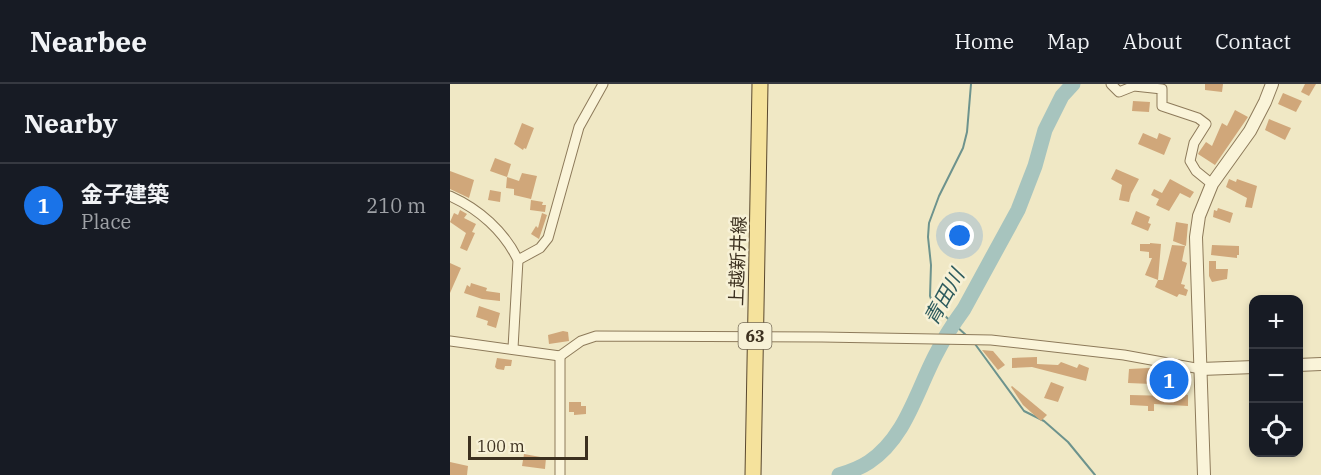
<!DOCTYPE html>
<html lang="en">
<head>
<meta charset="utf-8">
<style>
	body { margin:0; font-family:"IBM Plex Serif","Noto Sans JP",serif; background:#20242c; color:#f1f3f6 }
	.controls { position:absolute; right:18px; bottom:18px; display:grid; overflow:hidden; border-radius:12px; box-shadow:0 3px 9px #0003 }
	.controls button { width:54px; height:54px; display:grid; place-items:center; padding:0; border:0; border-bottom:2px solid #363941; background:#171b24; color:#f1f3f6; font:30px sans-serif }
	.scale { position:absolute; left:18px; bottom:15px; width:120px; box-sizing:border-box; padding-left:6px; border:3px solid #3c301f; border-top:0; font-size:16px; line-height:21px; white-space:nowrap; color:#3c301f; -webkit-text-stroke:4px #f7f1d6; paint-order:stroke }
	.you { position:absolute; left:510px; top:152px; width:21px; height:21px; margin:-15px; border:4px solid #fff; border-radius:50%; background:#1a73e8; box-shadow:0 0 0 9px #1a73e833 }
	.badge { display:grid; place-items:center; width:39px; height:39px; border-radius:50%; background:#1a73e8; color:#fff; font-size:20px; font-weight:700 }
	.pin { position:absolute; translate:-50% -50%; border:3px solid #fff; box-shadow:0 2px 6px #0006 }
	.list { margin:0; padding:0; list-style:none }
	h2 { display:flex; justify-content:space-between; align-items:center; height:78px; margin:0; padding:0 24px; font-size:26px }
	h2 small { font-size:20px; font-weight:400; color:#9ea1a6 }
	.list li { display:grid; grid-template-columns:39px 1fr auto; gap:18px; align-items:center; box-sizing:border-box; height:84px; padding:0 24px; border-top:2px solid #363941 }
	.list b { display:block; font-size:22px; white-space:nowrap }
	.list p { margin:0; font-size:20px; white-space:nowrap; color:#9ea1a6 }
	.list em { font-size:20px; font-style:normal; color:#9ea1a6 }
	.icon { flex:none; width:33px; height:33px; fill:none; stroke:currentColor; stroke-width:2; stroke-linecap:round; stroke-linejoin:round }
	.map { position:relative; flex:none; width:871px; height:391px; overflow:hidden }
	header { display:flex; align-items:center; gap:36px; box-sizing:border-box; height:84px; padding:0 30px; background:#171b24; border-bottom:2px solid #363941 }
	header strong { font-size:28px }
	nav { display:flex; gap:33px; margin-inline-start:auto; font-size:21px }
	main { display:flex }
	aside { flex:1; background:#171b24 }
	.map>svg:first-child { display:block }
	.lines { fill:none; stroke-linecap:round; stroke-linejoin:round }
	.stream { stroke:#6d938d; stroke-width:2 }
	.river { stroke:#a7c4be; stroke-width:15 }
	.building { fill:#d0a77a }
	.minor-casing { stroke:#8d7a5a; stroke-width:11 }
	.tertiary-casing { stroke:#8d7a5a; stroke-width:14 }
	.primary-casing { stroke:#5a482e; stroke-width:17 }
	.minor { stroke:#faf4d9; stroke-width:9 }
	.tertiary { stroke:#faf4d9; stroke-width:12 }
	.primary { stroke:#f5e29c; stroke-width:15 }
	.labels { text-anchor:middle; stroke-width:5; stroke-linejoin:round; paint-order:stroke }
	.shield { fill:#f7f1d6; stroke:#746a56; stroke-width:1.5 }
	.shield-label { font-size:16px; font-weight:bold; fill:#3c301f }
	.street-label { font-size:18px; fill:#3c301f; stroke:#f7f1d6 }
	.water-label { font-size:20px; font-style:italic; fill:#2d5b5d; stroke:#f7f1d6 }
</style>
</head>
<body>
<header>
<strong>Nearbee</strong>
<nav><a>Home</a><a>Map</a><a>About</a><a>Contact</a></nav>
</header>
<main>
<aside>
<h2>Nearby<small></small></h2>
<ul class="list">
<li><span class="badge">1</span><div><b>金子建築</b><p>Place</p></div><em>210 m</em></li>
</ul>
</aside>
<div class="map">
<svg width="871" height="391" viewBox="0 0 871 391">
	<rect width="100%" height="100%" fill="#f0e8c5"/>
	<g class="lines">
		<!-- stream -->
		<g class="stream">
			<polyline points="517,252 483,221 480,212 481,181 478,153 479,139 489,112 513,64 517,48 521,0"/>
			<polyline points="525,260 574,327 594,337 618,358 645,391"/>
		</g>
		<!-- river -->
		<path class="river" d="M389,391C399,388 410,384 419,378C455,354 466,309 485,272C493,256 503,240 514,225L568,126L585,82L595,46L612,12L623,0"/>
	</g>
	<!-- building -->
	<g class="building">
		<polygon points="755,0 773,0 772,8 755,6"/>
		<polygon points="855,0 866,0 859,12 851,8"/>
		<polygon points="833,9 852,17 846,28 828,20"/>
		<polygon points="683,17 700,18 699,28 682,27"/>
		<polygon points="785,26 798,33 765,81 748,70 749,68 756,58 762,62 772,39 777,42"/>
		<polygon points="819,35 841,44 835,56 815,46"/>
		<polygon points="72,39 84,44 76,65 74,64 73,66 64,60"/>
		<polygon points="693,49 707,55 709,49 721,54 714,71 688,60"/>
		<polygon points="45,74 61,80 57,93 40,87"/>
		<polygon points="666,85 689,95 681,110 679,118 669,116 672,101 661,95"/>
		<polygon points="0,87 24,96 19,114 0,105"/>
		<polygon points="72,89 87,92 81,115 64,111 64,105 56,104 57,93 69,97"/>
		<polygon points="720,95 744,108 740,114 730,109 719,127 706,121 709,115 701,111 704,105 712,109"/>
		<polygon points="779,95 786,98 787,95 807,102 802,124 795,123 797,114 776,103"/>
		<polygon points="40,106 51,108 50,118 38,116"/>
		<polygon points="81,116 93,118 92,121 96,121 95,128 80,126"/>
		<polygon points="768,124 783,129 780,139 763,133 764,126 767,127"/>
		<polygon points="10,126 17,130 14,134 26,140 22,148 25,149 17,167 10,164 16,149 0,138 4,129 8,131"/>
		<polygon points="686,127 700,133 698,139 701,140 698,147 681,140"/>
		<polygon points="92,129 97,131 89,155 81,150 86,142 88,144"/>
		<polygon points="726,138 738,140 736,162 723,157"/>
		<polygon points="700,159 711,160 708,196 713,196 722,161 735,162 732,177 737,179 731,200 735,201 734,204 738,206 736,212 729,210 727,213 705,203 708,196 695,191 702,174 699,174 699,168 690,167 690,160 700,160"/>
		<polygon points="762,161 789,162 789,171 787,171 787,174 761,171"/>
		<polygon points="759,177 766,177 766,185 778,185 777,195 762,198 759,192"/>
		<polygon points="0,179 11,184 0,209"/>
		<polygon points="21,199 37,204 36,207 50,209 50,217 32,215 14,209 17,201 20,203"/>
		<polygon points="29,222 50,229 46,244 37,241 38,237 26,233"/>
		<polygon points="113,247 118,248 119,257 99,260 98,251"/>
		<polygon points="532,266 543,267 555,281 548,286"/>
		<polygon points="587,273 587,280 608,281 611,278 627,284 629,280 639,284 636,297 582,283 562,284 562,274"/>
		<polygon points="47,274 62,276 61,282 55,282 54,286 47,285 45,283"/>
		<polygon points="699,284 725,287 725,301 678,299 679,285"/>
		<polygon points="601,298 614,303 608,318 594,314"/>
		<polygon points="562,302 597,331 591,337 573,321 561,303"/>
		<polygon points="721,308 738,311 738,322 704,320 704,327 698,327 698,322 680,321 680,311 721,312"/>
		<polygon points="119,318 131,318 131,322 136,322 136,330 124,331 124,328 119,328"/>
		<polygon points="74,370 96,374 95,385 72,382"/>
		<polygon points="0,378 18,382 17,391 0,391"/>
	</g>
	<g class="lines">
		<!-- minor casing -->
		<g class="minor-casing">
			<g id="minor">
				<polyline points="661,0 669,8 684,2 712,5 712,22 748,34 756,40 744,59 740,77 746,87 762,100"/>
				<path d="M0,112C29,125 54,147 68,176L63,264"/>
				<polyline points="68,176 90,164 98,154 129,43 153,0"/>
				<polyline points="0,257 110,272 131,257 146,252 372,253 541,256 674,271 751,285"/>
				<polyline points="110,391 110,272"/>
			</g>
		</g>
		<!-- tertiary casing -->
		<g class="tertiary-casing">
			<g id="tertiary">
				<polyline points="848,281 871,280"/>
				<polyline points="751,285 804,283"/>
				<polyline points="754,391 746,153 749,132 762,100 800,47 815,18 822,0"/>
			</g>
		</g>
		<!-- primary casing -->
		<g class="primary-casing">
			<polyline id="primary" points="303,391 310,0"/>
		</g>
		<!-- minor -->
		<use href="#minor" class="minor"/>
		<!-- tertiary -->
		<use href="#tertiary" class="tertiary"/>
		<!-- primary -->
		<use href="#primary" class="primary"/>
	</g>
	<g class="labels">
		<!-- shield labels -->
		<rect class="shield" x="288.5" y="239" width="33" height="26" rx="4.5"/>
		<g class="shield-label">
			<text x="305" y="258">63</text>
		</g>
		<!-- street labels -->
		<g class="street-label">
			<text transform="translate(288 177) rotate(-88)" y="6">上越新井線</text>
		</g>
		<!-- water labels -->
		<g class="water-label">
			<text transform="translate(494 213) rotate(-61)" y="7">青田川</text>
		</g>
	</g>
</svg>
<div class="controls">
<button>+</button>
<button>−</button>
<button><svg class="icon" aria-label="locate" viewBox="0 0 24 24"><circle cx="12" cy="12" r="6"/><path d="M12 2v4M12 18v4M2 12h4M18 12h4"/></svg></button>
</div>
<div class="scale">100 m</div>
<div class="you"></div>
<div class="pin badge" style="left:719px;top:296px">1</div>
</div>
</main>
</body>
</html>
